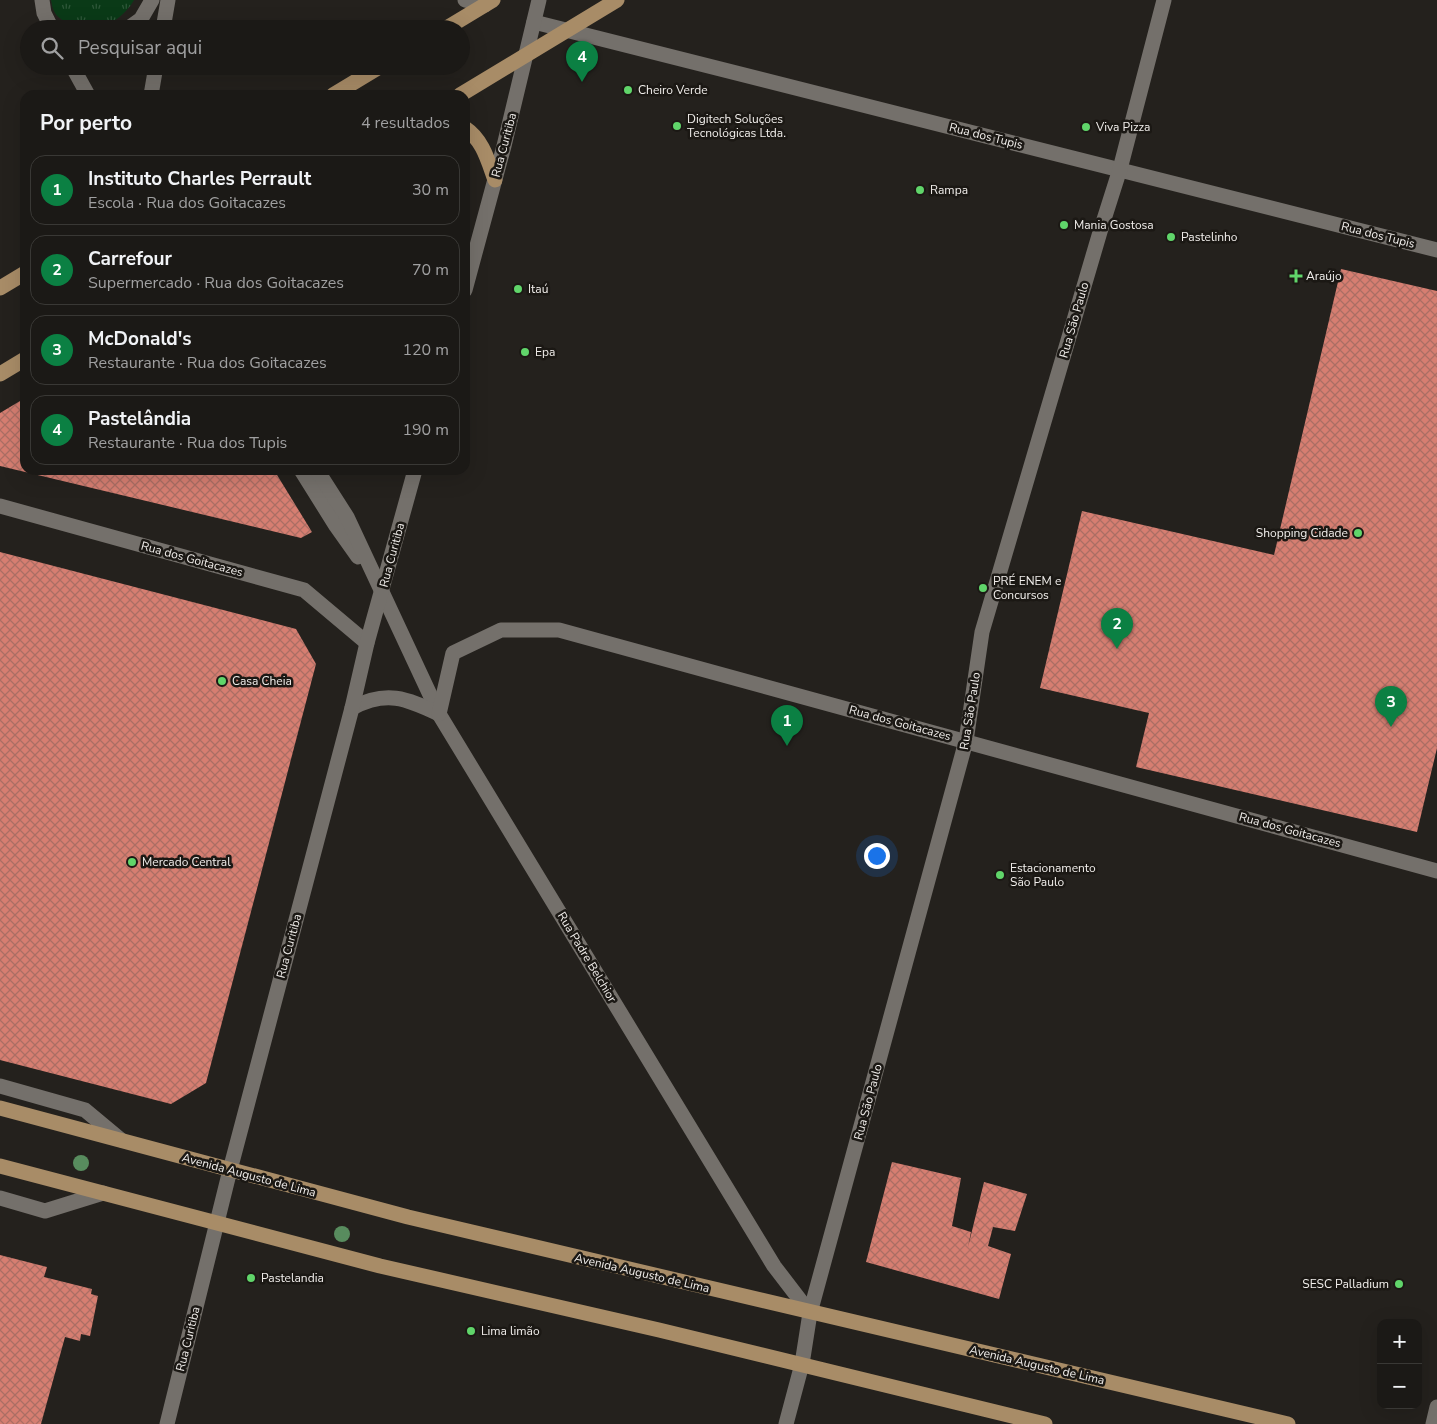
<!DOCTYPE html>
<html lang="pt">
<head>
<meta charset="utf-8">
<style>
	body { margin:0; font-family:"Nunito Sans",sans-serif; background:#24221f; color:#f1f3f6 }
	.controls { position:absolute; right:15px; bottom:15px; display:grid; overflow:hidden; border-radius:10px; box-shadow:0 5px 20px #0002 }
	.controls button { width:45px; height:45px; display:grid; place-items:center; padding:0; border:0; border-bottom:1px solid #393835; background:#1b1916; color:#f1f3f6; font:25px sans-serif }
	.you { position:absolute; left:876px; top:855px; width:18px; height:18px; margin:-12px; border:4px solid #fff; border-radius:50%; background:#1a73e8; box-shadow:0 0 0 8px #1a73e833 }
	.badge { display:grid; place-items:center; width:32px; height:32px; border-radius:50%; background:#0b8043; color:#fff; font-size:16px; font-weight:700 }
	.pin { position:absolute; translate:-50% -41px; filter:drop-shadow(0 1px 2px #0008) }
	.pin::after { content:''; position:absolute; top:26px; width:18px; height:15px; background:inherit; clip-path:polygon(0 0,100% 0,50% 100%) }
	.list { margin:0; padding:0; list-style:none }
	h2 { display:flex; justify-content:space-between; align-items:center; height:65px; margin:0; padding:0 20px; font-size:21px }
	h2 small { font-size:16px; font-weight:400; color:#a0a0a1 }
	.list li { display:grid; grid-template-columns:32px 1fr auto; gap:15px; align-items:center; box-sizing:border-box; height:70px; margin:0 10px 10px; padding:0 10px; border:1px solid #393835; border-radius:15px }
	.list b { display:block; font-size:19px; white-space:nowrap }
	.list p { margin:0; font-size:16px; white-space:nowrap; color:#a0a0a1 }
	.list em { font-size:16px; font-style:normal; color:#a0a0a1 }
	.icon { flex:none; width:28px; height:28px; fill:none; stroke:currentColor; stroke-width:2; stroke-linecap:round; stroke-linejoin:round }
	.map { position:relative; flex:none; width:1437px; height:1424px; overflow:hidden }
	.search { position:absolute; background:#1b1916; box-shadow:0 5px 20px #0002; left:20px; top:20px; width:450px; height:55px; display:flex; align-items:center; gap:12px; box-sizing:border-box; padding:0 18px; border-radius:28px; color:#a0a0a1; font-size:19px }
	.panel { position:absolute; background:#1b1916; box-shadow:0 5px 20px #0002; left:20px; top:90px; width:450px; height:385px; border-radius:15px }
	.map>svg:first-child { display:block }
	.grass { fill:url(#grass-tufts) }
	.building { fill:url(#building-cross-hatch) }
	.lines { fill:none; stroke-linecap:round; stroke-linejoin:round }
	.minor { stroke:#74706b; stroke-width:15 }
	.major { stroke:#a88c67; stroke-width:15 }
	.tree { fill:#588c5e }
	.poi-dot { fill:#60d56a; stroke:#1b1814; stroke-width:2 }
	.labels { text-anchor:middle; stroke-width:5; stroke-linejoin:round; paint-order:stroke }
	.poi-label { font-size:12px; fill:#f1eeeb; stroke:#1b1814; text-anchor:start }
	.street-label { font-size:12px; fill:#f1eeeb; stroke:#1b1814 }
</style>
</head>
<body>
<div class="map">
<svg width="1437" height="1424" viewBox="0 0 1437 1424">
	<defs>
		<pattern id="grass-tufts" width="24" height="20" patternUnits="userSpaceOnUse" patternTransform="scale(1.25)"><rect width="24" height="20" fill="#0a3a17"/><path d="M3 7l-1-3M5 7V3M7 7l1-3M15 17l-1-3M17 17v-4M19 17l1-3" fill="none" stroke="#2e5739"/></pattern>
		<pattern id="building-cross-hatch" width="8" height="8" patternUnits="userSpaceOnUse" patternTransform="scale(1.25)"><rect width="8" height="8" fill="#d67e71"/><path d="M0 0l8 8M0 8l8-8" fill="none" stroke="#ab6e64"/></pattern>
	</defs>
	<rect width="100%" height="100%" fill="#24211d"/>
	<!-- grass -->
	<path class="grass" d="M51,0H134C121,23 89,40 65,22C61,19 56,16 54,11C52,8 52,4 51,0Z"/>
	<!-- building -->
	<g class="building">
		<polygon points="1341,269 1437,291 1437,748 1417,832 1136,767 1149,713 1040,688 1082,511 1274,555"/>
		<polygon points="25,398 25,470 274,470 312,532 301,538 0,466 0,413"/>
		<polygon points="0,552 296,629 316,664 206,1083 171,1104 0,1060"/>
		<polygon points="892,1162 961,1178 952,1226 971,1232 968,1247 984,1182 1027,1194 1015,1231 993,1227 988,1246 1011,1254 999,1299 866,1262"/>
		<polygon points="0,1255 47,1267 44,1277 92,1289 91,1294 98,1296 90,1336 81,1334 80,1341 65,1337 41,1424 0,1424"/>
	</g>
	<g class="lines">
		<!-- minor -->
		<g class="minor">
			<polyline points="42,0 44,13 52,29"/>
			<polyline points="465,0 485,5"/>
			<polyline points="534,22 1437,250"/>
			<polyline points="127,29 141,19 152,0"/>
			<polyline points="163,29 168,0"/>
			<polyline points="72,66 88,95"/>
			<polyline points="151,95 156,66"/>
			<polyline points="465,290 504,146 539,0"/>
			<polyline points="301,470 336,526 358,557"/>
			<polyline points="317,470 347,517 439,714 774,1266 810,1313"/>
			<polyline points="0,506 304,590 367,643"/>
			<path d="M352,708C386,690 406,698 439,714"/>
			<polyline points="439,714 453,653 501,630 559,630 1437,871"/>
			<polyline points="0,1086 85,1110 121,1140"/>
			<polyline points="0,1198 45,1211 103,1193"/>
			<polyline points="167,1424 230,1170 352,708 367,643 415,470"/>
			<polyline points="786,1424 802,1364 810,1313 966,741 982,632 1100,232 1120,169 1164,0"/>
			<polyline points="1433,1424 1437,1407"/>
		</g>
		<!-- major -->
		<g class="major">
			<polyline points="445,29 493,0"/>
			<polyline points="333,95 381,66"/>
			<polyline points="460,95 617,0"/>
			<path d="M465,128C483,140 488,161 495,180"/>
			<polyline points="0,288 25,273"/>
			<polyline points="0,374 25,359"/>
			<polyline points="0,1108 408,1217 1288,1424"/>
			<polyline points="0,1166 380,1266 659,1330 1045,1424"/>
		</g>
	</g>
	<!-- trees -->
	<g class="tree">
		<circle cx="81" cy="1163" r="8"/>
		<circle cx="342" cy="1234" r="8"/>
	</g>
	<!-- markers -->
	<g class="poi-dot">
		<circle cx="628" cy="90" r="5"/>
		<circle cx="677" cy="126" r="5"/>
		<circle cx="1086" cy="127" r="5"/>
		<circle cx="920" cy="190" r="5"/>
		<circle cx="1064" cy="225" r="5"/>
		<circle cx="1171" cy="237" r="5"/>
		<path d="M1293.5 268.5h5v5h5v5h-5v5h-5v-5h-5v-5h5z"/>
		<circle cx="518" cy="289" r="5"/>
		<circle cx="525" cy="352" r="5"/>
		<circle cx="1358" cy="533" r="5"/>
		<circle cx="983" cy="588" r="5"/>
		<circle cx="222" cy="681" r="5"/>
		<circle cx="132" cy="862" r="5"/>
		<circle cx="1000" cy="875" r="5"/>
		<circle cx="251" cy="1278" r="5"/>
		<circle cx="1399" cy="1284" r="5"/>
		<circle cx="471" cy="1331" r="5"/>
	</g>
	<g class="labels">
		<!-- poi labels -->
		<g class="poi-label">
			<text x="638" y="94">Cheiro Verde</text>
			<text x="687" y="123">Digitech Soluções<tspan x="687" dy="14">Tecnológicas Ltda.</tspan></text>
			<text x="1096" y="131">Viva Pizza</text>
			<text x="930" y="194">Rampa</text>
			<text x="1074" y="229">Mania Gostosa</text>
			<text x="1181" y="241">Pastelinho</text>
			<text x="1306" y="280">Araújo</text>
			<text x="528" y="293">Itaú</text>
			<text x="535" y="356">Epa</text>
			<text x="1348" y="537" text-anchor="end">Shopping Cidade</text>
			<text x="993" y="585">PRÉ ENEM e<tspan x="993" dy="14">Concursos</tspan></text>
			<text x="232" y="685">Casa Cheia</text>
			<text x="142" y="866">Mercado Central</text>
			<text x="1010" y="872">Estacionamento<tspan x="1010" dy="14">São Paulo</tspan></text>
			<text x="261" y="1282">Pastelandia</text>
			<text x="1389" y="1288" text-anchor="end">SESC Palladium</text>
			<text x="481" y="1335">Lima limão</text>
		</g>
		<!-- street labels -->
		<g class="street-label">
			<text transform="translate(986 136) rotate(14)" y="4">Rua dos Tupis</text>
			<text transform="translate(504 145) rotate(-75)" y="4">Rua Curitiba</text>
			<text transform="translate(1378 235) rotate(14)" y="4">Rua dos Tupis</text>
			<text transform="translate(1074 320) rotate(-74)" y="4">Rua São Paulo</text>
			<text transform="translate(392 555) rotate(-75)" y="4">Rua Curitiba</text>
			<text transform="translate(192 559) rotate(15)" y="4">Rua dos Goitacazes</text>
			<text transform="translate(970 711) rotate(-81)" y="4">Rua São Paulo</text>
			<text transform="translate(900 723) rotate(15)" y="4">Rua dos Goitacazes</text>
			<text transform="translate(1290 830) rotate(15)" y="4">Rua dos Goitacazes</text>
			<text transform="translate(289 946) rotate(-75)" y="4">Rua Curitiba</text>
			<text transform="translate(587 957) rotate(59)" y="4">Rua Padre Belchior</text>
			<text transform="translate(868 1102) rotate(-75)" y="4">Rua São Paulo</text>
			<text transform="translate(249 1175) rotate(15)" y="4">Avenida Augusto de Lima</text>
			<text transform="translate(642 1273) rotate(13)" y="4">Avenida Augusto de Lima</text>
			<text transform="translate(188 1339) rotate(-76)" y="4">Rua Curitiba</text>
			<text transform="translate(1037 1365) rotate(13)" y="4">Avenida Augusto de Lima</text>
		</g>
	</g>
</svg>
<div class="controls">
<button>+</button>
<button>−</button>
</div>
<div class="you"></div>
<div class="pin badge" style="left:787px;top:746px">1</div>
<div class="pin badge" style="left:1117px;top:649px">2</div>
<div class="pin badge" style="left:1391px;top:727px">3</div>
<div class="pin badge" style="left:582px;top:82px">4</div>
<div class="search"><svg class="icon" aria-label="search" viewBox="0 0 24 24"><circle cx="10" cy="10" r="6"/><path d="M15 15l6 6"/></svg>Pesquisar aqui</div>
<section class="panel">
<h2>Por perto<small>4 resultados</small></h2>
<ul class="list">
<li><span class="badge">1</span><div><b>Instituto Charles Perrault</b><p>Escola · Rua dos Goitacazes</p></div><em>30 m</em></li>
<li><span class="badge">2</span><div><b>Carrefour</b><p>Supermercado · Rua dos Goitacazes</p></div><em>70 m</em></li>
<li><span class="badge">3</span><div><b>McDonald's</b><p>Restaurante · Rua dos Goitacazes</p></div><em>120 m</em></li>
<li><span class="badge">4</span><div><b>Pastelândia</b><p>Restaurante · Rua dos Tupis</p></div><em>190 m</em></li>
</ul>
</section>
</div>
</body>
</html>
